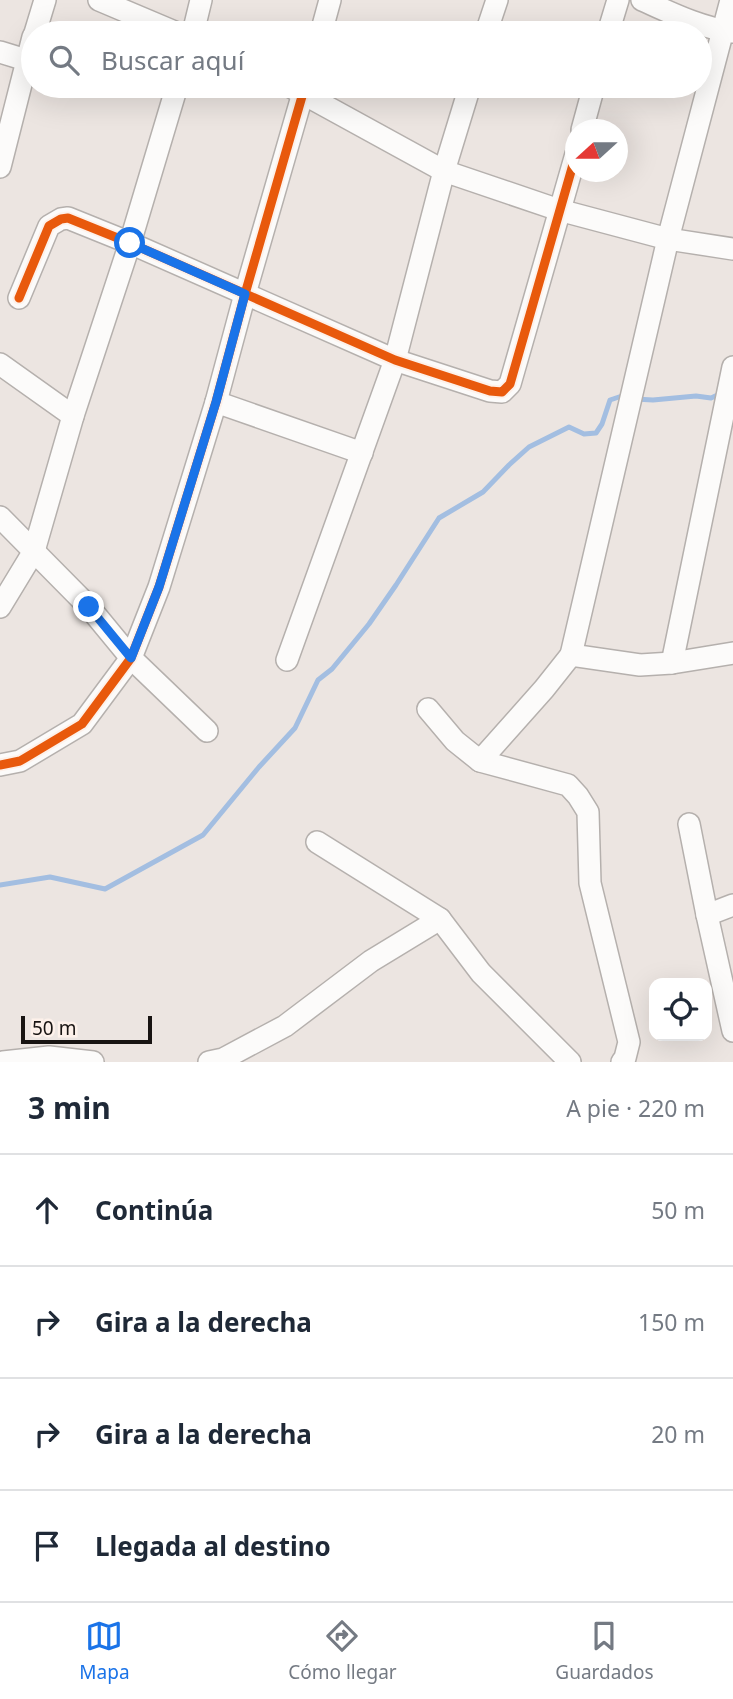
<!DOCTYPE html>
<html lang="es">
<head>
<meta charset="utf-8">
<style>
	body { margin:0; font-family:"Noto Sans",sans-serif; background:#f6f6f7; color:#1f2937 }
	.controls { position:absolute; right:21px; bottom:21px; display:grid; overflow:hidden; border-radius:14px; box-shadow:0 7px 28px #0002 }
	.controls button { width:63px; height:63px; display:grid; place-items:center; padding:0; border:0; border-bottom:2px solid #e0e1e3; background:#fff; color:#1f2937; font:35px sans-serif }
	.compass { position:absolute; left:565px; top:119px; width:63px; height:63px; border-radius:50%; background:#fff; box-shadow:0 7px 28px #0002; rotate:249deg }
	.scale { position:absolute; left:21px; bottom:18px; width:131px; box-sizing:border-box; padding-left:7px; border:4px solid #181412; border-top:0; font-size:19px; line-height:24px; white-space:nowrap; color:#181412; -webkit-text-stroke:5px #fdf1ea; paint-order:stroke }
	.stop { position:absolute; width:21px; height:21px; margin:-16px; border:5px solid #1a73e8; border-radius:50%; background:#fff }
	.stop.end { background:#1a73e8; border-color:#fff; box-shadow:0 2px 7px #0008 }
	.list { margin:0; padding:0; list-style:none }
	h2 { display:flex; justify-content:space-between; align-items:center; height:91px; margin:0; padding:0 28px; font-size:30px }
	h2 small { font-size:23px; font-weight:400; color:#747a83 }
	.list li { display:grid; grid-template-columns:46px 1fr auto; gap:21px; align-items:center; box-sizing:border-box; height:112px; padding:0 28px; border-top:2px solid #e0e1e3 }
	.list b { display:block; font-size:26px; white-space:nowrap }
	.list em { font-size:23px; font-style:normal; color:#747a83 }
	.icon { flex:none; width:38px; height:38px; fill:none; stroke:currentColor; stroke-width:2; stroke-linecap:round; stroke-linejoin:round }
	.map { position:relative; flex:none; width:733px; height:1062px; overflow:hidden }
	.search { position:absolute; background:#fff; box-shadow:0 7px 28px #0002; left:21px; right:21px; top:21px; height:77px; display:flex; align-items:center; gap:18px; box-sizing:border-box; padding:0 24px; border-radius:38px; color:#747a83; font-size:26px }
	.sheet { height:539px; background:#fff }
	nav { display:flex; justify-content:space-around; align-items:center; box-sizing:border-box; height:98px; border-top:2px solid #e0e1e3; background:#fff; font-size:19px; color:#747a83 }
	nav a { display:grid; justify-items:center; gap:4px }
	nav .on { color:#1a73e8 }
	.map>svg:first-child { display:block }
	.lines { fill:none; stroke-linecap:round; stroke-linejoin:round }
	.stream { stroke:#a3bee1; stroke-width:5 }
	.street-casing { stroke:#b5b0ad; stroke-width:24 }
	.street { stroke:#fcfbfa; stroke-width:21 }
	.cycleway-casing { stroke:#fdf1ea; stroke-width:13 }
	.cycleway { stroke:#e8590c; stroke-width:9 }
	.route { stroke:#1a73e8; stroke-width:9 }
</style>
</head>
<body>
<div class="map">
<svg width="733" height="1062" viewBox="0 0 733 1062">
	<rect width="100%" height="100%" fill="#ece5e1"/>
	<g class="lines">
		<!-- stream -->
		<g class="stream">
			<polyline points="635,399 653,400 696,396 711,398 722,393"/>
			<polyline points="0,885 50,877 105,889 203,835 259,767 295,728 318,680 332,669 369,624 396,585 439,518 483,492 509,465 529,447 569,427 584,434 596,433 602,424 610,400 622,396 626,397"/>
		</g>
		<!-- street casing -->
		<g class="street-casing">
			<g id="street">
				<polyline points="99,0 177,33"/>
				<path d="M642,0C671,13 701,28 733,32"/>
				<polyline points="35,33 45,0"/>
				<polyline points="193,33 201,0"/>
				<polyline points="321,33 330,0"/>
				<polyline points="486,33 497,0"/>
				<polyline points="608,33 618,0"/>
				<polyline points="0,52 26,60"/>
				<polyline points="289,86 444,171 559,210 668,239 733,249"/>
				<polyline points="582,130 594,86"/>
				<polyline points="0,167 33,37"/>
				<polyline points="19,298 49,226 61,219 68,218 130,243 395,360 490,391 502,392 510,384 576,154"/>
				<polyline points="0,364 73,416"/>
				<polyline points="216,402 362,453"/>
				<polyline points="0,517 89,607 131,658 207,731"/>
				<polyline points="0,607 34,551 73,416 130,243 177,86"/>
				<polyline points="571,655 668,239 731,0"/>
				<polyline points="287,660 395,360 444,171 470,86"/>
				<polyline points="672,663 733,367"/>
				<polyline points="428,709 455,741 480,761 568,785 578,796 588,812 590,883 629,1042 625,1058 622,1062"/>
				<polyline points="480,761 544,689 571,655 640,665 672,663 733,653"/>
				<polyline points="0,765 20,761 82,724 131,658 159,587 216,402 245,294 305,86"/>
				<polyline points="689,824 707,915 733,1031"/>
				<polyline points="317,842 440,919 481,973 570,1062"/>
				<polyline points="707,915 733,905"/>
				<polyline points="3,1062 49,1057 93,1062"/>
				<polyline points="209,1062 223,1059 285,1026 371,961 440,919"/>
			</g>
		</g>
		<!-- street -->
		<use href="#street" class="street"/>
		<!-- cycleway casing -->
		<g class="cycleway-casing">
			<g id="cycleway">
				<polyline points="19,298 49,226 61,219 68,218 130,243 395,360 490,391 502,392 510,384 576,154"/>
				<polyline points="0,765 20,761 82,724 131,658 159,587 216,402 245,294 305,86"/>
			</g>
		</g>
		<!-- cycleway -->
		<use href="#cycleway" class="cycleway"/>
	</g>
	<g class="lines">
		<!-- route -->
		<polyline class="route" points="89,607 131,658 159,587 216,402 245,294 130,243"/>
	</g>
</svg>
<div class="controls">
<button><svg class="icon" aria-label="locate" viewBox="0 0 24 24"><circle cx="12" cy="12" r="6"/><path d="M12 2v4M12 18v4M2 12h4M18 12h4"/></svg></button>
</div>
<svg class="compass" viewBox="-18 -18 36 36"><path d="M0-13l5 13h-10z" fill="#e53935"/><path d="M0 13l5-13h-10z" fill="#747a83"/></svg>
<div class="scale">50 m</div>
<div class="stop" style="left:130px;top:243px"></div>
<div class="stop end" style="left:89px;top:607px"></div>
<div class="search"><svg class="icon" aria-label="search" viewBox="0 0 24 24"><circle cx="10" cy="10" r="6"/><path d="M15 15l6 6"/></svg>Buscar aquí</div>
</div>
<section class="sheet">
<h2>3 min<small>A pie · 220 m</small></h2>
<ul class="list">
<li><svg class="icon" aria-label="ahead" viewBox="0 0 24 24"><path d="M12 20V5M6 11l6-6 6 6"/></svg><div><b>Continúa</b></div><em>50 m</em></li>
<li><svg class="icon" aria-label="right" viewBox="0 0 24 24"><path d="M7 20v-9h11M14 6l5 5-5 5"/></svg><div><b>Gira a la derecha</b></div><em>150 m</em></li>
<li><svg class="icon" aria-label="right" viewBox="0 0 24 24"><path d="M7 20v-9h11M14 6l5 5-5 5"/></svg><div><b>Gira a la derecha</b></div><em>20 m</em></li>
<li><svg class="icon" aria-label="arrive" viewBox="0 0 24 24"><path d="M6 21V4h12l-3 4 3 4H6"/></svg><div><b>Llegada al destino</b></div></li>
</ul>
</section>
<nav>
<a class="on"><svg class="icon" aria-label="map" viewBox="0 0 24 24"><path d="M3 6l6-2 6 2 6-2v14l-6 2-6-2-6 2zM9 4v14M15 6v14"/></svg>Mapa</a>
<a><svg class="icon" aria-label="directions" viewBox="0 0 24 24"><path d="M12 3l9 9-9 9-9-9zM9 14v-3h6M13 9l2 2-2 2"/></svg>Cómo llegar</a>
<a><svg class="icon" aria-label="saved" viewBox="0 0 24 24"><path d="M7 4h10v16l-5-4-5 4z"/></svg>Guardados</a>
</nav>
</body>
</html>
